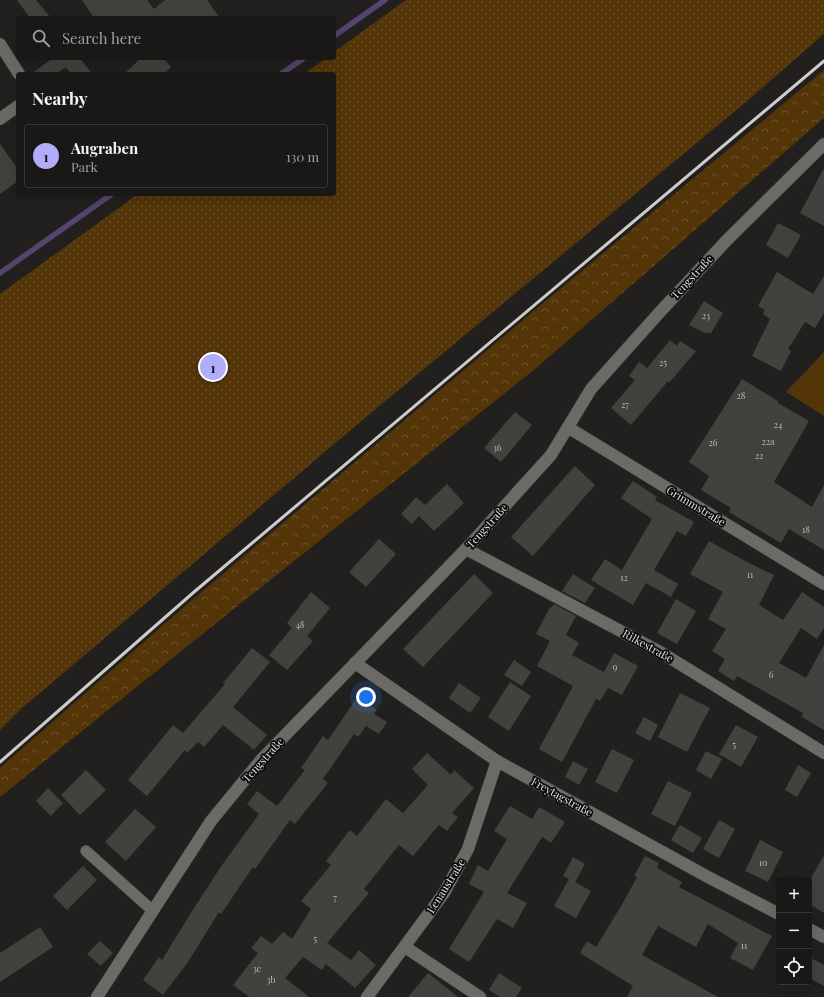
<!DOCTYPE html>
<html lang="en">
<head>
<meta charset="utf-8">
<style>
	body { margin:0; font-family:"Playfair Display",serif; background:#272523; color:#f1f3f6 }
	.controls { position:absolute; right:12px; bottom:12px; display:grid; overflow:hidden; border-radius:4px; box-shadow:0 4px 16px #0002 }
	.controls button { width:36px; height:36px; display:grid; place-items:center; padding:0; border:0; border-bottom:1px solid #383735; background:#1a1816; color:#f1f3f6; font:20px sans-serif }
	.you { position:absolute; left:366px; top:697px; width:14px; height:14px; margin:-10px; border:3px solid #fff; border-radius:50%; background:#1a73e8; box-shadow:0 0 0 6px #1a73e833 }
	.badge { display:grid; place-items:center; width:26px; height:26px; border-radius:50%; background:#b1adfa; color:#111; font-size:13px; font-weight:700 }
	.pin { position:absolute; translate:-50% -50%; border:2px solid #fff; box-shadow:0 1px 4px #0006 }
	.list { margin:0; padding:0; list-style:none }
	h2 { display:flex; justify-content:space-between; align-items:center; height:52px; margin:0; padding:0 16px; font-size:17px }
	h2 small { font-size:13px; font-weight:400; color:#9fa0a1 }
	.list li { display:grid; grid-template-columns:26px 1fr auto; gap:12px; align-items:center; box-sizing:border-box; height:64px; margin:0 8px 8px; padding:0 8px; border:1px solid #383735; border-radius:4px }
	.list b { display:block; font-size:15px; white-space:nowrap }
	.list p { margin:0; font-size:13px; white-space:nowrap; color:#9fa0a1 }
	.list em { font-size:13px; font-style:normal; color:#9fa0a1 }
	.icon { flex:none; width:22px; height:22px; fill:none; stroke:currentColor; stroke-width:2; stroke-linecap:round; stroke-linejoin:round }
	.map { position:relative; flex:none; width:824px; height:997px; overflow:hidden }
	.search { position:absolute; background:#1a1816; box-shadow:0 4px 16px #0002; left:16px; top:16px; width:320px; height:44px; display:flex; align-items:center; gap:10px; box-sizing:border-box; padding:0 14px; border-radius:4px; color:#9fa0a1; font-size:15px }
	.panel { position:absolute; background:#1a1816; box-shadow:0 4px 16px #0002; left:16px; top:72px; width:320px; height:124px; border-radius:4px }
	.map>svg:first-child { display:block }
	.grass { fill:#533507 }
	.forest { fill:url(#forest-crowns) }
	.garden { fill:url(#garden-dots) }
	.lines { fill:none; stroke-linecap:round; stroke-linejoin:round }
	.stream { stroke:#52456e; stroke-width:5.5 }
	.building { fill:#43413e }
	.lane-casing { stroke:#3b3a38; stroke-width:12 }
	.street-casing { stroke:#3b3a38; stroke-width:13 }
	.lane { stroke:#6c6a67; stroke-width:11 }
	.street { stroke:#6c6a67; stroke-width:12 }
	.rail { stroke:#cdccca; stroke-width:3 }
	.labels { text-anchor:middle; stroke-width:3.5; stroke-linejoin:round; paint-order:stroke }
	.number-label { font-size:9px; fill:#bcbab8 }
	.street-label { font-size:11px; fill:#e4e3e1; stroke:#0b0a09 }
</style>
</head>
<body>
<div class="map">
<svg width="824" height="997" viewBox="0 0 824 997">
	<defs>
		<pattern id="forest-crowns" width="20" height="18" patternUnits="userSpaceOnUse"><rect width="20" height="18" fill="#533507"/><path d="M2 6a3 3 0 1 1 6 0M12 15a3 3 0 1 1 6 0" fill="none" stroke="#6c522b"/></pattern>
		<pattern id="garden-dots" width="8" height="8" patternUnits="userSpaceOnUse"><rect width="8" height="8" fill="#533507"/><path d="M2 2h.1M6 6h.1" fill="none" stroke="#6c522b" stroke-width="1.8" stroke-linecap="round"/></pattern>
	</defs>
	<rect width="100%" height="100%" fill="#22201e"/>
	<!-- grass -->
	<polygon class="grass" points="824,352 824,416 786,392"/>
	<!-- forest -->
	<polygon class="forest" points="824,70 824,118 535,369 220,620 0,797 0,768 185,606 536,309"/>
	<!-- garden -->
	<polygon class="garden" points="406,0 824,0 824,34 746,102 365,418 22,708 0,730 0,294 138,194 334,194 334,74 304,74 326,58 334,58 334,52"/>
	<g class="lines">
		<!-- stream -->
		<g class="stream">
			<polyline points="334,36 385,0"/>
			<polyline points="281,74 304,58"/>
			<polyline points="0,273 112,194"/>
		</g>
	</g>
	<!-- building -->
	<g class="building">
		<polygon points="17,0 36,0 51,18 30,18"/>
		<polygon points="82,0 147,0 154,9 165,0 207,0 220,18 94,18"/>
		<polygon points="53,58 80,58 92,74 71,74 66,67 56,74 31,74"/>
		<polygon points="141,58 163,58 171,67 164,74 124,74"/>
		<polygon points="0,144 18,169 18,181 0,194"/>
		<polygon points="824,168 824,226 800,213"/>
		<polygon points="778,223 801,235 788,258 766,245"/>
		<polygon points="777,272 813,294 824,276 824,313 815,328 805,322 788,349 791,351 781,371 752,356 770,319 763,314 765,310 758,306"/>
		<polygon points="704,301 723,313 711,333 705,333 689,325"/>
		<polygon points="670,340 677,346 680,341 696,351 669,383 668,381 631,425 611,408 635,380 629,376 639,362 647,368"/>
		<polygon points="742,379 778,401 778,403 809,421 774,482 812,507 824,485 824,550 789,529 781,543 729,512 731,508 701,490 709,476 689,462"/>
		<polygon points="515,412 532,425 501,462 484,448"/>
		<polygon points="575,466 595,485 533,556 511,537"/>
		<polygon points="633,481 657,497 655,500 694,522 686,536 677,531 654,570 678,584 671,597 646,583 633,605 591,580 605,559 622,570 652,519 621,498"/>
		<polygon points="447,484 464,503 434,531 419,516 412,524 401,514 416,497 425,505"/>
		<polygon points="379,539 396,554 366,587 349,572"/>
		<polygon points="709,541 745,561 774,575 759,605 783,620 802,592 824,607 824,628 817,639 801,628 779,663 806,678 824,645 824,730 802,717 803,713 737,676 734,681 718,671 725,659 712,651 726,629 708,619 723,592 690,574"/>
		<polygon points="474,574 493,593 423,667 403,649"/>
		<polygon points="573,574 595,588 585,603 562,591"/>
		<polygon points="311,592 330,608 307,636 313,641 287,670 269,655 292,628 287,623"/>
		<polygon points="676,599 696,611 677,644 657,633"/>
		<polygon points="554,604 576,616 566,635 579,643 572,655 604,672 614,653 638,666 622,695 608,688 600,701 596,699 562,762 539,749 573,686 537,666 550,641 536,634 550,607 551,608"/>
		<polygon points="252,648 270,662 233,707 267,735 254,750 223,725 204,747 198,742 187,753 185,750 147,796 128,780 173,725 183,733 225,684 223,683"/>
		<polygon points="514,660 531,672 522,686 504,675"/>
		<polygon points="510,682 531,696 509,731 488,717"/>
		<polygon points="459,683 481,698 470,713 449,698"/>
		<polygon points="680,693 710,708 687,752 658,737"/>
		<polygon points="358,696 377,710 374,714 387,722 379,734 366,726 358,737 354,734 323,779 328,783 295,824 290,820 255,869 253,867 221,914 219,912 188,962 163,995 143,980 159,957 162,960 194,908 222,865 259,814 247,804 257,791 277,806 305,770 301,768 323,736 328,740"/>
		<polygon points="644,717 658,725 650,741 635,733"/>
		<polygon points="736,725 758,737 741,767 719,754"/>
		<polygon points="612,749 634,760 617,793 595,782"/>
		<polygon points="706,751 722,759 711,779 696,770"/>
		<polygon points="427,753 451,775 454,770 474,788 452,813 458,817 447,831 439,825 413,856 399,845 364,889 369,893 327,943 351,960 359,950 376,965 355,988 326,964 322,970 303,957 285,978 309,997 249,997 233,985 258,953 251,948 261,936 272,944 283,932 292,939 311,909 301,901 331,865 326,861 350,830 357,836 386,799 403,813 428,785 412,769"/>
		<polygon points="573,761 588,769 579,785 565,777"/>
		<polygon points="798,765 811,773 797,797 785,790"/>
		<polygon points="86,770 106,790 80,815 61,795"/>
		<polygon points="668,781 692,793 675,826 651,814"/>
		<polygon points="48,788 63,803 51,816 36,801"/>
		<polygon points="510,806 532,819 539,807 565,822 551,843 542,837 507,893 527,903 513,928 497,919 469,962 449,949 484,892 469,884 478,865 488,871 507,839 494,831"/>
		<polygon points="135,809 156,827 126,861 105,842"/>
		<polygon points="719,820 735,829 719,858 703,849"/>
		<polygon points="680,825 702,838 693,853 671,840"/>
		<polygon points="760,840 783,852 768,882 745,871"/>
		<polygon points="824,855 824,913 809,904 809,882"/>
		<polygon points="645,856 659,863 657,868 682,882 679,887 772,936 753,970 730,958 738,943 708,924 696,947 658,926 642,955 718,997 627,997 633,986 580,953 587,941 596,947 620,908 637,877 634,876"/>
		<polygon points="573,857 585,864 575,882 591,891 576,918 554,906 569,879 563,876"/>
		<polygon points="83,866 97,880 67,910 53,896"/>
		<polygon points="40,927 53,947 0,982 0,953"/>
		<polygon points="100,941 113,953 101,966 87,954"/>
		<polygon points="809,957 824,965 824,986 809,978"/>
		<polygon points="428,973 458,997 408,997"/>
		<polygon points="499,973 522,988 516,997 500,997 489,990"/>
	</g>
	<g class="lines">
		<!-- lane casing -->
		<g class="lane-casing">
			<polyline id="lane" points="86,851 153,911"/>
		</g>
		<!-- street casing -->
		<g class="street-casing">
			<g id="street">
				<polyline points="0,44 19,74"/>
				<polyline points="0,119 18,106"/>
				<polyline points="569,428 824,584"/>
				<polyline points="466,549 662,653 824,753"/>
				<polyline points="355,663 497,761 708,877 779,914"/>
				<polyline points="809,929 824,937"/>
				<polyline points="405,947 480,997"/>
				<polyline points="97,997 211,821 261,760 466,549 551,455 591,389 659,313 727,240 824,144"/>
				<polyline points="367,997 444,893 468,849 497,761"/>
			</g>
		</g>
		<!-- lane -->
		<use href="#lane" class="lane"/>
		<!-- street -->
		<use href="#street" class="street"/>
		<!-- rail -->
		<polyline class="rail" points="0,762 194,592 824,61"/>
	</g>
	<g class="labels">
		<!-- number labels -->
		<g class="number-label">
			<text x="706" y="319">23</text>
			<text x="663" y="366">25</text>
			<text x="741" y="399">28</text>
			<text x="625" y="408">27</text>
			<text x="778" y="428">24</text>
			<text x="768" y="445">22a</text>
			<text x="713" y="446">26</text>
			<text x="497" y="451">36</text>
			<text x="759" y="459">22</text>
			<text x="806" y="533">18</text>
			<text x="750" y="578">11</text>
			<text x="624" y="581">12</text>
			<text x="300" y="628">48</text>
			<text x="615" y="670">9</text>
			<text x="771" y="678">6</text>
			<text x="734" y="748">5</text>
			<text x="763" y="866">10</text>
			<text x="335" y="901">7</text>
			<text x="315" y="942">5</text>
			<text x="744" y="949">11</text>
			<text x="257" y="972">3c</text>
			<text x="271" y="983">3b</text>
		</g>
		<!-- street labels -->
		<g class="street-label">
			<text transform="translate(692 277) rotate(-47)" y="4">Tengstraße</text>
			<text transform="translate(696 506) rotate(31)" y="4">Grimmstraße</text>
			<text transform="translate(487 526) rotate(-48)" y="4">Tengstraße</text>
			<text transform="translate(648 646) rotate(29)" y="4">Rilkestraße</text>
			<text transform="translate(263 760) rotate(-48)" y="4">Tengstraße</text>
			<text transform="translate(562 797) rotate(29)" y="4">Freytagstraße</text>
			<text transform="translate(446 886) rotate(-58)" y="4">Lenaustraße</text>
		</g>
	</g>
</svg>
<div class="controls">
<button>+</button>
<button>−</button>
<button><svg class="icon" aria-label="locate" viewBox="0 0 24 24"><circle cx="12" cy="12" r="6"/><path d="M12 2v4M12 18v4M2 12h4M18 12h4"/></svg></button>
</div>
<div class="you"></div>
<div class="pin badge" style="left:213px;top:367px">1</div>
<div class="search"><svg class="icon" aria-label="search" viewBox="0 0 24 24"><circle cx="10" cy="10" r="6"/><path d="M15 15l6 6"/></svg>Search here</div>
<section class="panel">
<h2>Nearby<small></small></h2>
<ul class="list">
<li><span class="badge">1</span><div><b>Augraben</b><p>Park</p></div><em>130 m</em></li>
</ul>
</section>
</div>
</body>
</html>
